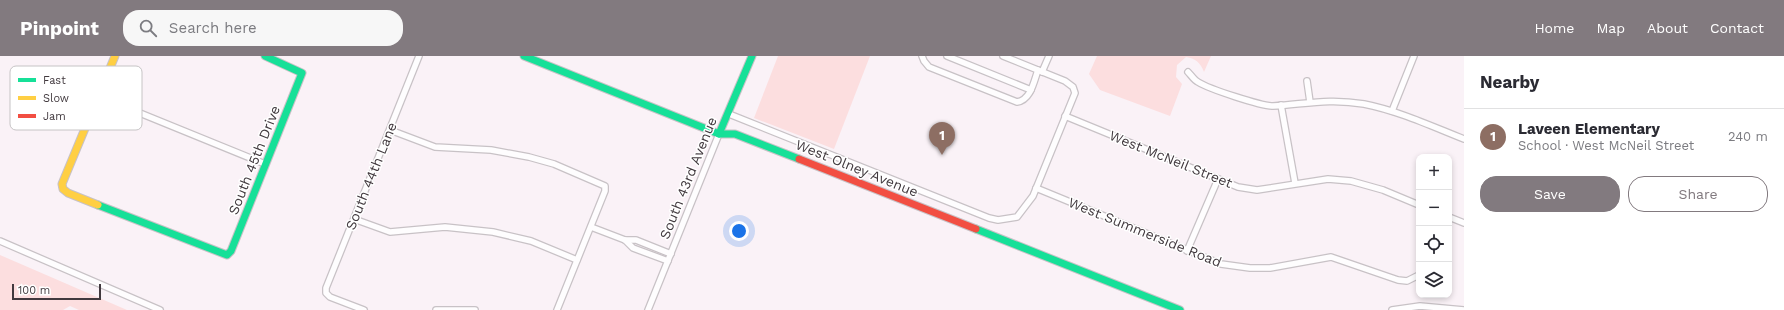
<!DOCTYPE html>
<html lang="en">
<head>
<meta charset="utf-8">
<style>
	body { margin:0; font-family:"Work Sans",sans-serif; background:#f7f7f7; color:#2b2b33 }
	.controls { position:absolute; right:12px; bottom:12px; display:grid; overflow:hidden; border-radius:8px; box-shadow:0 2px 6px #0003 }
	.controls button { width:36px; height:36px; display:grid; place-items:center; padding:0; border:0; border-bottom:1px solid #e1e1e2; background:#fff; color:#2b2b33; font:20px sans-serif }
	.scale { position:absolute; left:12px; bottom:10px; width:89px; box-sizing:border-box; padding-left:4px; border:2px solid #41393e; border-top:0; font-size:11px; line-height:14px; white-space:nowrap; color:#41393e; -webkit-text-stroke:3px #fff; paint-order:stroke }
	.you { position:absolute; left:739px; top:175px; width:14px; height:14px; margin:-10px; border:3px solid #fff; border-radius:50%; background:#1a73e8; box-shadow:0 0 0 6px #1a73e833 }
	.badge { display:grid; place-items:center; width:26px; height:26px; border-radius:50%; background:#827a7f; color:#fff; font-size:13px; font-weight:700 }
	.pin { position:absolute; translate:-50% -33px; filter:drop-shadow(0 1px 2px #0008) }
	.pin::after { content:''; position:absolute; top:21px; width:14px; height:12px; background:inherit; clip-path:polygon(0 0,100% 0,50% 100%) }
	.list { margin:0; padding:0; list-style:none }
	h2 { display:flex; justify-content:space-between; align-items:center; height:52px; margin:0; padding:0 16px; font-size:17px }
	h2 small { font-size:13px; font-weight:400; color:#7c7c81 }
	.list li { display:grid; grid-template-columns:26px 1fr auto; gap:12px; align-items:center; box-sizing:border-box; height:56px; padding:0 16px; border-top:1px solid #e1e1e2 }
	.list b { display:block; font-size:15px; white-space:nowrap }
	.list p { margin:0; font-size:13px; white-space:nowrap; color:#7c7c81 }
	.list em { font-size:13px; font-style:normal; color:#7c7c81 }
	.actions { display:flex; gap:8px; padding:12px 16px }
	.actions a { flex:1; padding:9px 0; border:1px solid #827a7f; border-radius:16px; text-align:center; font-size:14px; color:#827a7f }
	.actions .main { background:#827a7f; color:#fff }
	.icon { flex:none; width:22px; height:22px; fill:none; stroke:currentColor; stroke-width:2; stroke-linecap:round; stroke-linejoin:round }
	.map { position:relative; flex:none; width:1464px; height:254px; overflow:hidden }
	header { display:flex; align-items:center; gap:24px; box-sizing:border-box; height:56px; padding:0 20px; background:#827a7f; color:#fff }
	header strong { font-size:19px }
	nav { display:flex; gap:22px; margin-inline-start:auto; font-size:14px }
	.search { width:280px; height:36px; background:#f7f7f7; display:flex; align-items:center; gap:10px; box-sizing:border-box; padding:0 14px; border-radius:16px; color:#7c7c81; font-size:15px }
	main { display:flex }
	aside { flex:1; background:#fff }
	.map>svg:first-child { display:block }
	.green { fill:#fcdedf }
	.lines { fill:none; stroke-linecap:round; stroke-linejoin:round }
	.street-casing { stroke:#c8c2c6; stroke-width:8 }
	.fast-casing { stroke:#c8c2c6; stroke-width:9 }
	.slow-casing { stroke:#c8c2c6; stroke-width:9 }
	.jam-casing { stroke:#c8c2c6; stroke-width:9 }
	.street { stroke:#fefdfe; stroke-width:5.5 }
	.fast { stroke:#16e098; stroke-width:7 }
	.slow { stroke:#ffcf43; stroke-width:7 }
	.jam { stroke:#f24e42; stroke-width:7 }
	.labels { text-anchor:middle; stroke-width:3; stroke-linejoin:round; paint-order:stroke }
	.street-label { font-size:14px; fill:#41393e; stroke:#fff }
	.key { fill:#fff; stroke:#c6c4c5; stroke-width:1 }
	.key-label { font-size:11px; fill:#41393e }
</style>
</head>
<body>
<header>
<strong>Pinpoint</strong>
<div class="search"><svg class="icon" aria-label="search" viewBox="0 0 24 24"><circle cx="10" cy="10" r="6"/><path d="M15 15l6 6"/></svg>Search here</div>
<nav><a>Home</a><a>Map</a><a>About</a><a>Contact</a></nav>
</header>
<main>
<div class="map">
<svg width="1464" height="254" viewBox="0 0 1464 254">
	<rect width="100%" height="100%" fill="#faf2f7"/>
	<!-- green -->
	<g class="green">
		<polygon points="778,0 870,0 834,93 754,62"/>
		<path d="M1097,0H1211L1204,16C1200,6 1196,3 1186,1L1177,9L1176,21L1182,28L1170,60L1100,34L1089,18Z"/>
		<polygon points="0,199 127,254 79,254 70,250 63,254 0,254"/>
	</g>
	<g class="lines">
		<!-- street casing -->
		<g class="street-casing">
			<g id="street">
				<path d="M922,0L924,5L929,11L1017,46C1031,44 1034,25 1038,14"/>
				<polyline points="947,0 1031,34"/>
				<polyline points="1042,16 1049,0"/>
				<path d="M1188,16C1191,19 1194,24 1198,26C1209,33 1261,50 1273,50C1306,48 1329,42 1364,48C1399,55 1431,70 1464,83"/>
				<polyline points="1307,25 1310,46"/>
				<polyline points="98,40 265,108"/>
				<polyline points="1281,49 1295,127"/>
				<polyline points="1392,55 1414,0"/>
				<polyline points="729,58 989,162 998,164 1017,161 1033,140 1075,37 1073,31 1065,25 1003,0"/>
				<polyline points="1065,60 1238,131 1257,134 1328,123 1351,125 1383,134 1419,149"/>
				<polyline points="390,74 435,91 491,94 529,101 554,108 605,130 605,135 557,254"/>
				<polyline points="1036,132 1221,208 1250,212 1270,212 1331,201 1398,224 1407,225 1419,219"/>
				<polyline points="1449,161 1464,167"/>
				<polyline points="354,163 390,176 445,171 493,176 531,185 577,204"/>
				<polyline points="591,171 625,184 633,192 668,205"/>
				<polyline points="625,184 636,184 671,198"/>
				<polyline points="0,185 160,254"/>
				<polyline points="1187,195 1218,123"/>
				<polyline points="364,254 330,241 326,237 326,232 419,0"/>
				<polyline points="436,254 475,254"/>
				<polyline points="648,254 719,78"/>
				<polyline points="1392,254 1420,250 1464,254"/>
			</g>
		</g>
		<!-- fast casing -->
		<g class="fast-casing">
			<g id="fast">
				<polyline points="524,0 719,78 735,78 799,103"/>
				<polyline points="719,78 752,0"/>
				<polyline points="98,149 227,199 231,195 302,17 265,0"/>
				<polyline points="976,173 1180,254"/>
			</g>
		</g>
		<!-- slow casing -->
		<g class="slow-casing">
			<polyline id="slow" points="98,149 68,137 63,133 62,128 115,0"/>
		</g>
		<!-- jam casing -->
		<g class="jam-casing">
			<polyline id="jam" points="799,103 976,173"/>
		</g>
		<!-- street -->
		<use href="#street" class="street"/>
		<!-- fast -->
		<use href="#fast" class="fast"/>
		<!-- slow -->
		<use href="#slow" class="slow"/>
		<!-- jam -->
		<use href="#jam" class="jam"/>
	</g>
	<g class="labels">
		<!-- street labels -->
		<g class="street-label">
			<text transform="translate(1171 103) rotate(22)" y="5">West McNeil Street</text>
			<text transform="translate(254 104) rotate(-68)" y="5">South 45th Drive</text>
			<text transform="translate(857 112) rotate(22)" y="5">West Olney Avenue</text>
			<text transform="translate(371 120) rotate(-68)" y="5">South 44th Lane</text>
			<text transform="translate(688 122) rotate(-68)" y="5">South 43rd Avenue</text>
			<text transform="translate(1145 176) rotate(22)" y="5">West Summerside Road</text>
		</g>
	</g>
	<!-- legend -->
	<rect x="10" y="10" width="132" height="64" rx="6" class="key"/>
	<rect x="18" y="22" width="18" height="4" fill="#16e098"/>
	<rect x="18" y="40" width="18" height="4" fill="#ffcf43"/>
	<rect x="18" y="58" width="18" height="4" fill="#f24e42"/>
	<g class="key-label">
		<text x="43" y="28">Fast</text>
		<text x="43" y="46">Slow</text>
		<text x="43" y="64">Jam</text>
	</g>
</svg>
<div class="controls">
<button>+</button>
<button>−</button>
<button><svg class="icon" aria-label="locate" viewBox="0 0 24 24"><circle cx="12" cy="12" r="6"/><path d="M12 2v4M12 18v4M2 12h4M18 12h4"/></svg></button>
<button><svg class="icon" aria-label="layers" viewBox="0 0 24 24"><path d="M12 4l9 5-9 5-9-5zM3 14l9 5 9-5"/></svg></button>
</div>
<div class="scale">100 m</div>
<div class="you"></div>
<div class="pin badge" style="left:942px;top:99px;background:#8d6e63">1</div>
</div>
<aside>
<h2>Nearby<small></small></h2>
<ul class="list">
<li><span class="badge" style="background:#8d6e63">1</span><div><b>Laveen Elementary</b><p>School · West McNeil Street</p></div><em>240 m</em></li>
</ul>
<div class="actions"><a class="main">Save</a><a>Share</a></div>
</aside>
</main>
</body>
</html>
